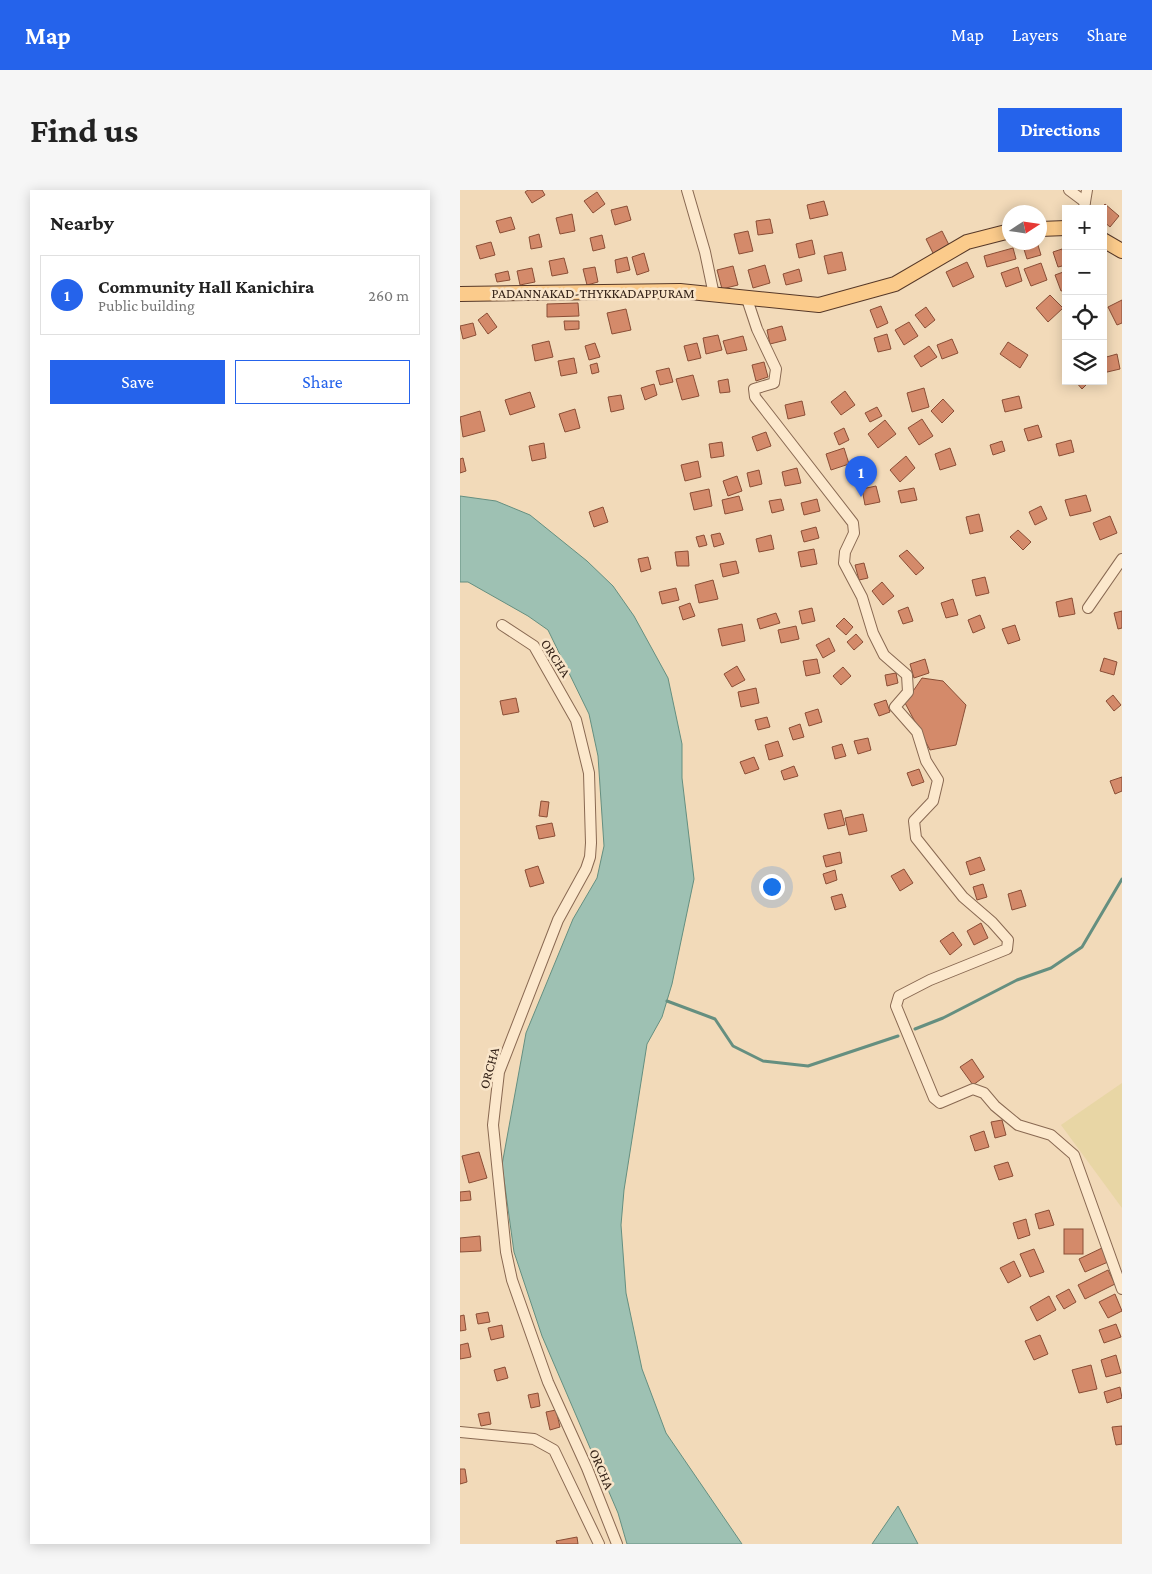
<!DOCTYPE html>
<html lang="en">
<head>
<meta charset="utf-8">
<style>
	body { margin:0; font-family:"Crimson Pro",serif; background:#f6f6f6; color:#222 }
	.controls { position:absolute; right:15px; top:15px; display:grid; overflow:hidden; border-radius:0px; box-shadow:0 2px 12px #0003 }
	.controls button { width:45px; height:45px; display:grid; place-items:center; padding:0; border:0; border-bottom:1px solid #e0e0e0; background:#fff; color:#222; font:25px sans-serif }
	.compass { position:absolute; left:542px; top:15px; width:45px; height:45px; border-radius:50%; background:#fff; box-shadow:0 2px 12px #0003; rotate:78deg }
	.you { position:absolute; left:311px; top:696px; width:18px; height:18px; margin:-12px; border:4px solid #fff; border-radius:50%; background:#1a73e8; box-shadow:0 0 0 8px #1a73e833 }
	.badge { display:grid; place-items:center; width:32px; height:32px; border-radius:50%; background:#2563eb; color:#fff; font-size:16px; font-weight:700 }
	.pin { position:absolute; translate:-50% -41px; filter:drop-shadow(0 1px 2px #0008) }
	.pin::after { content:''; position:absolute; top:26px; width:18px; height:15px; background:inherit; clip-path:polygon(0 0,100% 0,50% 100%) }
	.list { margin:0; padding:0; list-style:none }
	h2 { display:flex; justify-content:space-between; align-items:center; height:65px; margin:0; padding:0 20px; font-size:21px }
	h2 small { font-size:16px; font-weight:400; color:#767676 }
	.list li { display:grid; grid-template-columns:32px 1fr auto; gap:15px; align-items:center; box-sizing:border-box; height:80px; margin:0 10px 10px; padding:0 10px; border:1px solid #e0e0e0; border-radius:0px }
	.list b { display:block; font-size:19px; white-space:nowrap }
	.list p { margin:0; font-size:16px; white-space:nowrap; color:#767676 }
	.list em { font-size:16px; font-style:normal; color:#767676 }
	.actions { display:flex; gap:10px; padding:15px 20px }
	.actions a { flex:1; padding:11px 0; border:1px solid #2563eb; border-radius:0px; text-align:center; font-size:18px; color:#2563eb }
	.actions .main { background:#2563eb; color:#fff }
	.icon { flex:none; width:28px; height:28px; fill:none; stroke:currentColor; stroke-width:2; stroke-linecap:round; stroke-linejoin:round }
	.map { position:relative; flex:none; width:662px; height:1354px; overflow:hidden; border-radius:0px }
	header { display:flex; align-items:center; gap:30px; box-sizing:border-box; height:70px; padding:0 25px; background:#2563eb; color:#fff }
	header strong { font-size:24px }
	nav { display:flex; gap:28px; margin-inline-start:auto; font-size:18px }
	.intro { display:flex; align-items:center; justify-content:space-between; box-sizing:border-box; height:120px; padding:0 30px }
	h1 { margin:0; font-size:35px }
	.button { padding:12px 22px; border-radius:0px; background:#2563eb; color:#fff; font-size:18px; font-weight:700 }
	main { display:flex; gap:30px; padding:0 30px }
	aside { flex:1; background:#fff; border-radius:0px; box-shadow:0 2px 12px #0003 }
	.map>svg:first-child { display:block }
	.farmland { fill:#e8d6a5 }
	.water { fill:#9ec1b3; stroke:#658f80 }
	.lines { fill:none; stroke-linecap:round; stroke-linejoin:round }
	.stream { stroke:#658f80; stroke-width:3 }
	.building { fill:#d48a6a; stroke:#8a4e36 }
	.minor-casing { stroke:#896952; stroke-width:12 }
	.major-casing { stroke:#563828; stroke-width:16 }
	.minor { stroke:#fce8cc; stroke-width:10 }
	.major { stroke:#fbcb8b; stroke-width:14 }
	.labels { text-anchor:middle; stroke-width:5; stroke-linejoin:round; paint-order:stroke }
	.street-label { font-size:14px; fill:#362419; stroke:#f9e5c9 }
</style>
</head>
<body>
<header>
<strong>Map</strong>
<nav><a>Map</a><a>Layers</a><a>Share</a></nav>
</header>
<div class="intro"><h1>Find us</h1><a class="button">Directions</a></div>
<main>
<aside>
<h2>Nearby<small></small></h2>
<ul class="list">
<li><span class="badge">1</span><div><b>Community Hall Kanichira</b><p>Public building</p></div><em>260 m</em></li>
</ul>
<div class="actions"><a class="main">Save</a><a>Share</a></div>
</aside>
<div class="map">
<svg width="662" height="1354" viewBox="0 0 662 1354">
	<rect width="100%" height="100%" fill="#f2dab9"/>
	<!-- farmland -->
	<polygon class="farmland" points="662,893 662,1018 601,935"/>
	<!-- water -->
	<g class="water">
		<polygon points="0,306 36,311 70,325 127,371 153,396 174,426 208,488 222,554 222,588 234,689 212,794 202,827 187,854 164,1000 161,1035 166,1103 182,1179 206,1243 282,1354 167,1354 158,1323 82,1146 54,1062 42,975 66,843 113,729 137,688 144,656 138,566 129,524 88,440 68,426 8,392 0,392"/>
		<polygon points="438,1316 458,1354 412,1354"/>
	</g>
	<g class="lines">
		<!-- stream -->
		<g class="stream">
			<polyline points="207,811 255,829 273,856 303,871 348,876 438,846"/>
			<polyline points="455,839 483,828 557,790 591,778 622,757 662,689"/>
		</g>
	</g>
	<!-- building -->
	<g class="building">
		<polygon points="68,0 82,0 85,5 72,13 65,2"/>
		<polygon points="137,2 145,14 133,23 124,11"/>
		<polygon points="364,11 368,25 350,29 347,15"/>
		<polygon points="645,14 659,26 650,37 643,31 643,19 641,19"/>
		<polygon points="167,16 171,30 155,35 151,20"/>
		<polygon points="112,24 115,41 100,44 96,28"/>
		<polygon points="51,27 55,39 40,43 36,31"/>
		<polygon points="310,29 313,43 298,45 296,31"/>
		<polygon points="288,41 293,61 279,64 274,44"/>
		<polygon points="482,41 490,57 474,65 466,49"/>
		<polygon points="79,44 82,57 71,59 69,47"/>
		<polygon points="142,45 145,58 133,61 130,48"/>
		<polygon points="352,50 355,64 339,68 336,54"/>
		<polygon points="31,52 35,65 20,69 16,56"/>
		<polygon points="577,52 581,65 567,69 563,56"/>
		<polygon points="553,58 556,69 527,77 524,66"/>
		<polygon points="602,59 606,75 598,77 593,62"/>
		<polygon points="382,62 386,80 368,84 364,66"/>
		<polygon points="184,63 189,81 177,85 172,67"/>
		<polygon points="167,67 170,80 157,83 155,70"/>
		<polygon points="104,68 108,83 92,86 89,71"/>
		<polygon points="507,72 514,87 493,97 486,82"/>
		<polygon points="581,73 587,90 571,96 564,79"/>
		<polygon points="305,75 310,93 293,98 288,80"/>
		<polygon points="273,76 278,95 262,99 257,80"/>
		<polygon points="135,77 138,92 127,95 123,79"/>
		<polygon points="558,77 562,91 546,97 541,83"/>
		<polygon points="72,78 75,92 60,95 57,81"/>
		<polygon points="339,79 342,91 326,95 323,84"/>
		<polygon points="48,81 50,90 37,92 35,84"/>
		<polygon points="606,81 606,100 601,101 595,85"/>
		<polygon points="590,105 603,118 588,132 576,118"/>
		<polygon points="662,110 662,133 657,135 648,117"/>
		<polygon points="118,113 119,126 87,127 87,114"/>
		<polygon points="421,116 428,133 417,138 410,120"/>
		<polygon points="466,117 475,130 465,138 455,125"/>
		<polygon points="166,119 171,140 152,144 147,123"/>
		<polygon points="27,123 37,137 28,144 18,130"/>
		<polygon points="104,131 119,131 119,139 105,140"/>
		<polygon points="449,132 458,146 444,155 435,140"/>
		<polygon points="13,133 16,145 3,149 0,136"/>
		<polygon points="322,136 326,150 310,154 307,140"/>
		<polygon points="427,144 431,159 418,162 414,148"/>
		<polygon points="258,145 262,160 246,164 243,148"/>
		<polygon points="283,146 287,160 267,164 263,151"/>
		<polygon points="492,149 498,163 482,169 477,155"/>
		<polygon points="89,151 93,167 75,171 72,155"/>
		<polygon points="548,152 568,165 560,178 540,164"/>
		<polygon points="135,153 140,167 129,170 125,156"/>
		<polygon points="237,153 241,168 228,171 224,156"/>
		<polygon points="469,156 477,167 461,177 454,166"/>
		<polygon points="657,164 660,179 643,183 643,168"/>
		<polygon points="114,168 117,183 101,186 98,171"/>
		<polygon points="304,172 308,187 296,191 292,175"/>
		<polygon points="137,173 139,182 132,184 130,175"/>
		<polygon points="209,178 213,192 200,195 196,181"/>
		<polygon points="233,185 239,206 222,210 216,189"/>
		<polygon points="268,189 270,202 260,203 258,191"/>
		<polygon points="615,191 630,191 622,199"/>
		<polygon points="194,194 197,205 185,210 181,198"/>
		<polygon points="464,198 469,217 452,222 447,203"/>
		<polygon points="385,201 395,215 381,225 371,212"/>
		<polygon points="70,202 75,217 50,225 45,210"/>
		<polygon points="161,205 164,219 151,222 148,207"/>
		<polygon points="559,206 562,218 545,222 542,210"/>
		<polygon points="483,209 494,221 482,233 471,221"/>
		<polygon points="342,211 345,225 328,229 325,215"/>
		<polygon points="417,217 422,226 410,232 405,223"/>
		<polygon points="115,219 120,238 105,242 99,224"/>
		<polygon points="20,221 25,241 3,247 0,227"/>
		<polygon points="462,229 473,246 459,255 448,238"/>
		<polygon points="425,230 436,244 418,258 408,244"/>
		<polygon points="578,235 582,247 568,251 564,239"/>
		<polygon points="384,238 389,250 379,255 374,243"/>
		<polygon points="306,242 311,256 297,261 292,247"/>
		<polygon points="611,250 614,262 599,266 596,254"/>
		<polygon points="542,251 545,261 533,265 530,255"/>
		<polygon points="262,252 264,266 251,268 249,254"/>
		<polygon points="84,253 86,268 72,271 69,256"/>
		<polygon points="384,258 389,274 371,280 366,264"/>
		<polygon points="490,258 496,275 480,280 475,264"/>
		<polygon points="446,266 455,278 440,292 430,280"/>
		<polygon points="3,268 6,281 0,283 0,269"/>
		<polygon points="238,271 241,287 225,291 221,275"/>
		<polygon points="337,278 341,293 325,296 322,282"/>
		<polygon points="299,280 302,294 290,297 287,283"/>
		<polygon points="277,286 282,301 268,306 263,291"/>
		<polygon points="416,296 420,312 405,315 402,299"/>
		<polygon points="454,298 457,310 441,313 438,301"/>
		<polygon points="249,299 252,316 234,320 230,303"/>
		<polygon points="626,305 631,321 610,326 605,310"/>
		<polygon points="279,306 283,320 265,324 262,310"/>
		<polygon points="321,309 324,320 312,323 309,311"/>
		<polygon points="357,309 360,321 344,325 341,313"/>
		<polygon points="581,316 587,329 575,335 569,322"/>
		<polygon points="143,317 148,332 134,337 129,322"/>
		<polygon points="519,324 523,341 510,344 506,327"/>
		<polygon points="650,326 657,343 640,350 633,333"/>
		<polygon points="356,337 359,348 344,352 341,341"/>
		<polygon points="558,340 571,352 563,360 550,347"/>
		<polygon points="260,343 264,354 254,357 251,345"/>
		<polygon points="244,345 247,355 239,357 236,347"/>
		<polygon points="311,345 314,359 299,362 296,349"/>
		<polygon points="354,359 357,374 341,377 338,362"/>
		<polygon points="447,360 464,378 456,385 439,366"/>
		<polygon points="228,361 229,376 217,376 215,362"/>
		<polygon points="188,367 191,379 181,382 178,369"/>
		<polygon points="276,371 279,383 263,387 260,374"/>
		<polygon points="404,373 408,388 399,390 395,375"/>
		<polygon points="525,387 529,403 516,406 512,390"/>
		<polygon points="253,390 258,409 239,413 235,395"/>
		<polygon points="422,392 434,406 423,415 412,401"/>
		<polygon points="216,398 219,410 202,414 199,402"/>
		<polygon points="612,408 615,424 599,427 596,412"/>
		<polygon points="493,409 498,425 486,428 481,413"/>
		<polygon points="230,413 235,426 223,430 219,417"/>
		<polygon points="448,417 453,431 443,434 438,421"/>
		<polygon points="352,418 355,431 342,434 339,421"/>
		<polygon points="662,421 662,438 658,439 654,423"/>
		<polygon points="316,423 320,433 300,439 297,429"/>
		<polygon points="520,425 525,438 513,443 508,430"/>
		<polygon points="384,428 393,437 386,445 376,436"/>
		<polygon points="282,434 285,451 262,456 258,439"/>
		<polygon points="555,435 560,450 548,454 542,439"/>
		<polygon points="336,436 339,449 321,453 318,440"/>
		<polygon points="396,444 403,452 394,460 387,452"/>
		<polygon points="369,448 375,461 363,468 356,455"/>
		<polygon points="644,468 657,472 654,485 640,481"/>
		<polygon points="357,469 360,483 346,486 343,471"/>
		<polygon points="465,469 469,483 454,488 450,474"/>
		<polygon points="277,476 285,490 272,497 264,484"/>
		<polygon points="383,477 391,486 381,495 373,486"/>
		<polygon points="436,483 438,493 427,496 425,485"/>
		<polygon points="462,488 483,491 506,515 496,555 470,560 445,513"/>
		<polygon points="296,498 299,513 281,517 278,502"/>
		<polygon points="653,505 661,515 654,521 646,511"/>
		<polygon points="56,508 59,522 43,525 40,511"/>
		<polygon points="426,510 430,522 419,526 414,514"/>
		<polygon points="358,519 362,532 349,536 345,523"/>
		<polygon points="307,527 310,537 298,540 295,530"/>
		<polygon points="340,534 344,547 333,550 329,538"/>
		<polygon points="408,548 411,560 398,564 394,551"/>
		<polygon points="318,551 323,566 309,570 305,555"/>
		<polygon points="382,554 386,566 375,569 372,557"/>
		<polygon points="294,567 299,579 285,584 280,572"/>
		<polygon points="334,576 338,586 324,590 321,581"/>
		<polygon points="459,579 464,592 452,596 447,583"/>
		<polygon points="662,587 662,601 655,604 650,591"/>
		<polygon points="81,611 89,612 87,627 79,626"/>
		<polygon points="381,620 385,635 368,639 364,624"/>
		<polygon points="403,624 407,641 389,645 385,628"/>
		<polygon points="92,633 95,646 79,649 76,636"/>
		<polygon points="380,662 382,673 366,677 363,666"/>
		<polygon points="520,667 525,680 510,685 506,672"/>
		<polygon points="78,676 84,693 70,697 65,680"/>
		<polygon points="444,679 453,693 440,701 431,686"/>
		<polygon points="375,680 377,690 366,694 363,684"/>
		<polygon points="523,694 527,707 517,710 513,697"/>
		<polygon points="561,700 566,716 552,720 548,704"/>
		<polygon points="382,704 386,717 375,720 371,707"/>
		<polygon points="521,733 528,748 514,755 507,741"/>
		<polygon points="493,742 502,755 490,765 480,751"/>
		<polygon points="512,869 524,887 513,895 500,877"/>
		<polygon points="542,930 546,945 535,948 531,932"/>
		<polygon points="524,941 529,957 515,961 510,946"/>
		<polygon points="19,962 27,988 9,993 2,966"/>
		<polygon points="548,972 553,986 539,990 534,976"/>
		<polygon points="10,1001 11,1010 0,1011 0,1002"/>
		<polygon points="589,1020 594,1035 579,1039 575,1024"/>
		<polygon points="566,1029 570,1045 558,1049 553,1033"/>
		<rect x="604" y="1039" width="19" height="25"/>
		<polygon points="20,1046 21,1061 0,1062 0,1048"/>
		<polygon points="642,1058 648,1072 625,1082 619,1069"/>
		<polygon points="574,1059 584,1082 570,1087 560,1064"/>
		<polygon points="554,1071 561,1086 548,1093 540,1078"/>
		<polygon points="648,1080 655,1094 625,1109 618,1095"/>
		<polygon points="609,1099 616,1112 604,1119 596,1106"/>
		<polygon points="655,1104 662,1121 648,1128 639,1112"/>
		<polygon points="589,1106 596,1120 577,1131 570,1117"/>
		<polygon points="28,1122 30,1132 18,1134 16,1124"/>
		<polygon points="4,1125 6,1140 0,1141 0,1126"/>
		<polygon points="656,1134 661,1147 644,1153 639,1140"/>
		<polygon points="42,1135 44,1147 31,1150 28,1138"/>
		<polygon points="580,1145 588,1164 574,1170 565,1151"/>
		<polygon points="8,1153 11,1167 0,1169 0,1155"/>
		<polygon points="656,1165 661,1183 646,1187 641,1170"/>
		<polygon points="631,1175 637,1199 619,1203 612,1180"/>
		<polygon points="45,1177 48,1188 37,1191 34,1180"/>
		<polygon points="660,1197 662,1208 647,1213 644,1202"/>
		<polygon points="78,1203 80,1216 71,1218 68,1205"/>
		<polygon points="96,1220 100,1237 90,1240 86,1222"/>
		<polygon points="29,1222 31,1234 21,1236 18,1224"/>
		<polygon points="662,1236 662,1254 656,1255 652,1237"/>
		<polygon points="0,1279 5,1279 7,1292 0,1294"/>
		<polygon points="117,1347 118,1354 97,1354 96,1351"/>
	</g>
	<g class="lines">
		<!-- minor casing -->
		<g class="minor-casing">
			<g id="minor">
				<polyline points="227,0 245,62 254,105"/>
				<polyline points="609,0 625,12"/>
				<polyline points="624,18 627,0"/>
				<polyline points="287,109 297,139 316,179 314,193 294,199 295,207 393,333 394,343 385,362 384,373 402,407 413,443 424,465 447,485 448,502 435,517 457,542 466,571 478,590 473,611 454,631 456,648 503,707 532,732 548,750 547,759 470,790 439,806 436,816 474,908 480,913 513,899 524,903 535,916 558,935 591,945 614,965 662,1099"/>
				<polyline points="628,418 662,369"/>
				<polyline points="42,435 74,456 116,530 129,583 131,653 130,667 126,679 98,730 39,882 33,935 46,1062 52,1090 88,1192 127,1278 157,1354"/>
				<polyline points="0,1242 74,1249 94,1260 139,1354"/>
			</g>
		</g>
		<!-- major casing -->
		<g class="major-casing">
			<g id="major">
				<polyline points="580,39 606,38"/>
				<polyline points="643,50 662,61"/>
				<polyline points="0,104 220,101 359,115 435,94 507,52 550,41"/>
			</g>
		</g>
		<!-- minor -->
		<use href="#minor" class="minor"/>
		<!-- major -->
		<use href="#major" class="major"/>
	</g>
	<g class="labels">
		<!-- street labels -->
		<g class="street-label">
			<text x="133" y="108">PADANNAKAD-THYKKADAPPURAM</text>
			<text transform="translate(96 468) rotate(57)" y="5">ORCHA</text>
			<text transform="translate(29 878) rotate(-75)" y="5">ORCHA</text>
			<text transform="translate(142 1279) rotate(67)" y="5">ORCHA</text>
		</g>
	</g>
</svg>
<div class="controls">
<button>+</button>
<button>−</button>
<button><svg class="icon" aria-label="locate" viewBox="0 0 24 24"><circle cx="12" cy="12" r="6"/><path d="M12 2v4M12 18v4M2 12h4M18 12h4"/></svg></button>
<button><svg class="icon" aria-label="layers" viewBox="0 0 24 24"><path d="M12 4l9 5-9 5-9-5zM3 14l9 5 9-5"/></svg></button>
</div>
<svg class="compass" viewBox="-18 -18 36 36"><path d="M0-13l5 13h-10z" fill="#e53935"/><path d="M0 13l5-13h-10z" fill="#767676"/></svg>
<div class="you"></div>
<div class="pin badge" style="left:401px;top:307px">1</div>
</div>
</main>
</body>
</html>
